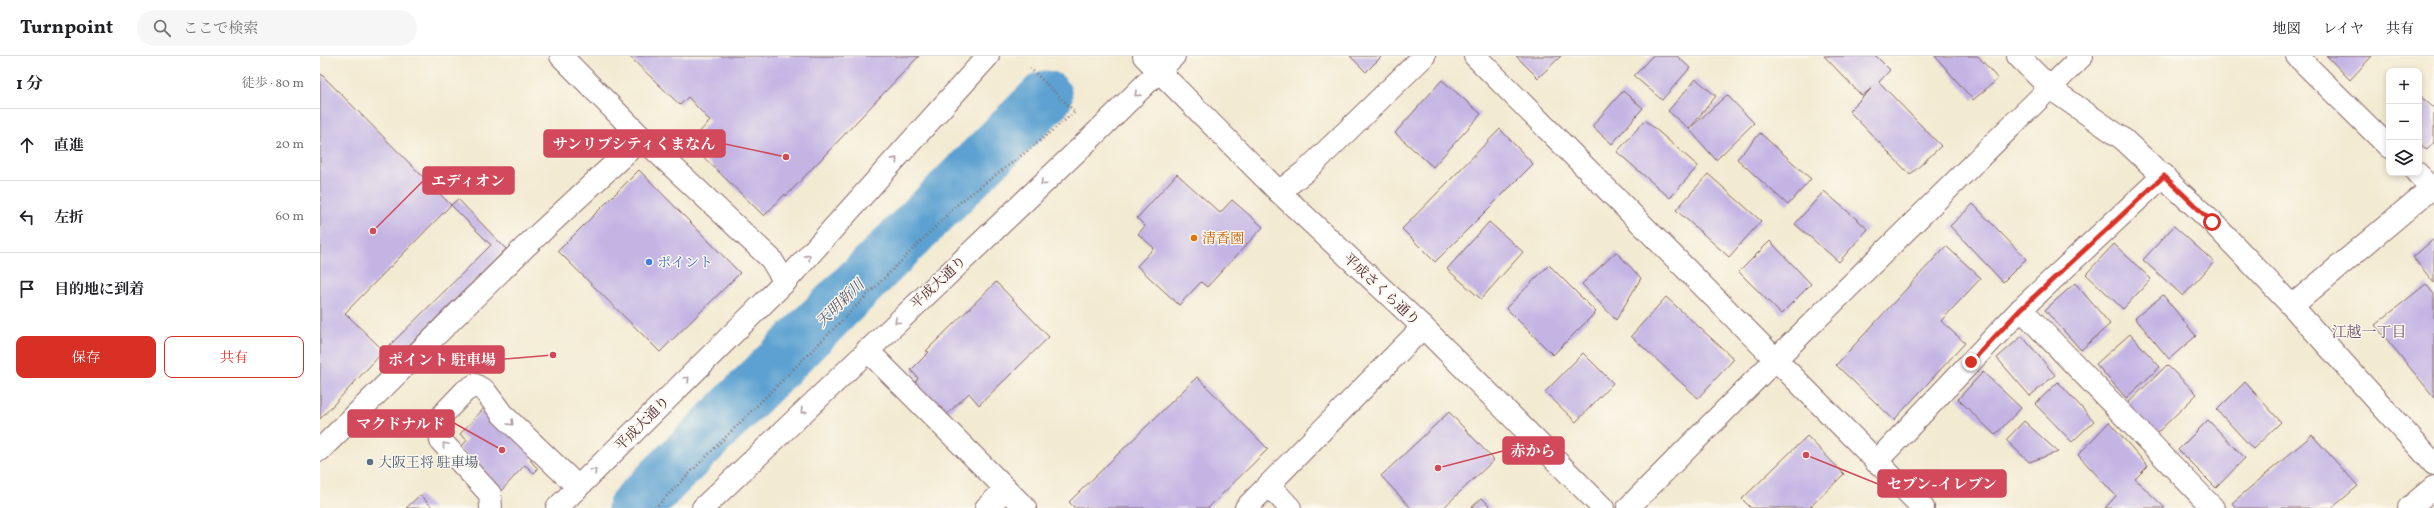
<!DOCTYPE html>
<html lang="ja">
<head>
<meta charset="utf-8">
<style>
	body { margin:0; font-family:Vollkorn,"Noto Serif JP",serif; background:#f6f6f6; color:#202124 }
	.controls { position:absolute; right:12px; top:12px; display:grid; overflow:hidden; border-radius:8px; box-shadow:0 2px 6px #0003 }
	.controls button { width:36px; height:36px; display:grid; place-items:center; padding:0; border:0; border-bottom:1px solid #e0e0e0; background:#fff; color:#202124; font:20px sans-serif }
	.stop { position:absolute; width:12px; height:12px; margin:-9px; border:3px solid #d93025; border-radius:50%; background:#fff }
	.stop.end { background:#d93025; border-color:#fff; box-shadow:0 1px 4px #0008 }
	.list { margin:0; padding:0; list-style:none }
	h2 { display:flex; justify-content:space-between; align-items:center; height:52px; margin:0; padding:0 16px; font-size:17px }
	h2 small { font-size:13px; font-weight:400; color:#757577 }
	.list li { display:grid; grid-template-columns:26px 1fr auto; gap:12px; align-items:center; box-sizing:border-box; height:72px; padding:0 16px; border-top:1px solid #e0e0e0 }
	.list b { display:block; font-size:15px; white-space:nowrap }
	.list em { font-size:13px; font-style:normal; color:#757577 }
	.actions { display:flex; gap:8px; padding:12px 16px }
	.actions a { flex:1; padding:9px 0; border:1px solid #d93025; border-radius:8px; text-align:center; font-size:14px; color:#d93025 }
	.actions .main { background:#d93025; color:#fff }
	.icon { flex:none; width:22px; height:22px; fill:none; stroke:currentColor; stroke-width:2; stroke-linecap:round; stroke-linejoin:round }
	.map { position:relative; flex:none; width:2114px; height:452px; overflow:hidden }
	header { display:flex; align-items:center; gap:24px; box-sizing:border-box; height:56px; padding:0 20px; background:#fff; border-bottom:1px solid #e0e0e0 }
	header strong { font-size:19px }
	nav { display:flex; gap:22px; margin-inline-start:auto; font-size:14px }
	.search { width:280px; height:36px; background:#f6f6f6; display:flex; align-items:center; gap:10px; box-sizing:border-box; padding:0 14px; border-radius:22px; color:#757577; font-size:15px }
	main { display:flex }
	aside { flex:1; background:#fff }
	.map>svg:first-child { display:block }
	.lines { fill:none; stroke-linecap:round; stroke-linejoin:round }
	.river { stroke:#5ca1d1; stroke-width:53 }
	.building { fill:#c3b4e4 }
	.minor-casing { stroke:#856665; stroke-width:24 }
	.path { stroke:#856665; stroke-width:2.5; stroke-dasharray:1 3; stroke-linecap:butt }
	.minor { stroke:#fff; stroke-width:22 }
	.oneway { stroke:#ae9aa0 }
	.route { stroke:#d93025; stroke-width:5 }
	.food-dot { fill:#e8710a; stroke:#fbf7ec; stroke-width:1.5 }
	.shop-dot { fill:#3f7fe0; stroke:#fbf7ec; stroke-width:1.5 }
	.service-dot { fill:#5c6f8a; stroke:#fbf7ec; stroke-width:1.5 }
	.labels { text-anchor:middle; stroke-width:3; stroke-linejoin:round; paint-order:stroke }
	.food-label { font-size:14px; fill:#c56008; stroke:#fbf7ec; text-anchor:start }
	.shop-label { font-size:14px; fill:#366cbe; stroke:#fbf7ec; text-anchor:start }
	.street-label { font-size:14px; fill:#4a1f2b; stroke:#fbf7ec }
	.service-label { font-size:14px; fill:#4e5e75; stroke:#fbf7ec; text-anchor:start }
	.water-label { font-size:15px; font-style:italic; fill:#51536d; stroke:#fbf7ec }
	.neighbourhood-label { font-size:15px; fill:#74536c; stroke:#fbf7ec }
	.leader { fill:none; stroke:#d1495b; stroke-width:1.5 }
	.callout-dot { fill:#d1495b; stroke:#fbf7ec; stroke-width:1.5 }
	.callout { fill:#d1495b; stroke:#d1495b; stroke-width:1.5 }
	.callout-label { font-size:15px; text-anchor:middle; font-weight:bold; fill:#fff }
</style>
</head>
<body>
<header>
<strong>Turnpoint</strong>
<div class="search"><svg class="icon" aria-label="search" viewBox="0 0 24 24"><circle cx="10" cy="10" r="6"/><path d="M15 15l6 6"/></svg>ここで検索</div>
<nav><a>地図</a><a>レイヤ</a><a>共有</a></nav>
</header>
<main>
<aside>
<h2>1 分<small>徒歩 · 80 m</small></h2>
<ul class="list">
<li><svg class="icon" aria-label="ahead" viewBox="0 0 24 24"><path d="M12 20V5M6 11l6-6 6 6"/></svg><div><b>直進</b></div><em>20 m</em></li>
<li><svg class="icon" aria-label="left" viewBox="0 0 24 24"><path d="M17 20v-9H6M10 6l-5 5 5 5"/></svg><div><b>左折</b></div><em>60 m</em></li>
<li><svg class="icon" aria-label="arrive" viewBox="0 0 24 24"><path d="M6 21V4h12l-3 4 3 4H6"/></svg><div><b>目的地に到着</b></div></li>
</ul>
<div class="actions"><a class="main">保存</a><a>共有</a></div>
</aside>
<div class="map">
<svg width="2114" height="452" viewBox="0 0 2114 452">
	<rect width="100%" height="100%" fill="#fbf7ec"/>
	<filter id="ink" filterUnits="userSpaceOnUse"><feTurbulence type="fractalNoise" baseFrequency=".025" numOctaves="2"/><feDisplacementMap in="SourceGraphic" scale="8" xChannelSelector="R" yChannelSelector="G"/><feConvolveMatrix kernelMatrix="1 2 1 2 8 2 1 2 1" color-interpolation-filters="sRGB"/></filter>
	<filter id="wash" filterUnits="userSpaceOnUse"><feTurbulence type="fractalNoise" baseFrequency=".012" numOctaves="4" result="noise"/><feDisplacementMap in="SourceGraphic" scale="16" xChannelSelector="R" yChannelSelector="G"/><feGaussianBlur stdDeviation="0.9" result="paint"/><feColorMatrix in="noise" values="0 0 0 0 0 0 0 0 0 0 0 0 0 0 0 0 0 1.4 0 .05"/><feComposite in="paint" operator="in"/></filter>
	<g filter="url(#wash)">
		<rect width="100%" height="100%" fill="#f3ead2"/>
		<g class="lines">
			<!-- river -->
			<polyline class="river" points="314,452 726,41"/>
		</g>
		<g id="blocks">
			<!-- building -->
			<g class="building">
				<polygon points="309,0 599,0 466,140 465,138 444,160 369,87 390,65 368,41 360,49"/>
				<polygon points="1030,0 1062,0 1046,16"/>
				<polygon points="1196,0 1241,0 1218,22"/>
				<polygon points="1332,0 1357,0 1370,12 1342,44 1314,20"/>
				<polygon points="1504,0 1556,0 1570,14 1559,26 1621,90 1590,119 1529,55 1553,31 1542,40"/>
				<polygon points="1615,0 1658,0 1678,23 1653,44"/>
				<polygon points="2007,0 2052,0 2030,24"/>
				<polygon points="0,17 131,149 25,257 64,295 0,363"/>
				<polygon points="1376,23 1396,40 1369,73 1407,39 1434,67 1396,104 1369,73 1348,55"/>
				<polygon points="1122,24 1161,58 1113,111 1075,77"/>
				<polygon points="1303,35 1323,52 1292,88 1272,70"/>
				<polygon points="2099,39 2114,52 2114,86 2107,94 2099,87"/>
				<polygon points="1325,64 1378,110 1350,142 1297,96"/>
				<polygon points="1180,73 1213,108 1115,206 1082,173"/>
				<polygon points="1440,77 1491,123 1468,149 1417,103"/>
				<polygon points="319,114 420,217 340,296 238,195"/>
				<polygon points="857,118 900,157 912,144 943,171 887,231 881,226 859,249 817,210 834,192 818,178 825,170 817,162"/>
				<polygon points="1388,118 1441,165 1409,201 1356,154"/>
				<polygon points="1504,135 1548,173 1519,206 1475,168"/>
				<polygon points="138,143 186,193 73,305 64,295 171,189 131,149"/>
				<polygon points="1653,148 1706,203 1683,226 1630,170"/>
				<polygon points="1169,166 1203,196 1161,243 1127,213"/>
				<polygon points="1854,170 1894,206 1863,240 1823,204"/>
				<polygon points="2114,183 2114,227 2093,201"/>
				<polygon points="1450,185 1491,228 1461,258 1419,216"/>
				<polygon points="1794,188 1831,223 1803,253 1766,218"/>
				<polygon points="1626,190 1661,222 1621,265 1645,287 1574,364 1516,309"/>
				<polygon points="1296,196 1321,222 1296,264 1262,228"/>
				<polygon points="1229,209 1276,256 1233,299 1186,252"/>
				<polygon points="676,226 729,281 659,349 649,337 626,359 595,327 598,322 591,314 609,296 606,295"/>
				<polygon points="1755,227 1790,268 1761,294 1725,254"/>
				<polygon points="2106,228 2114,238 2114,341 2055,269"/>
				<polygon points="1843,239 1876,280 1849,303 1815,262"/>
				<polygon points="1346,241 1414,303 1378,342 1311,280"/>
				<polygon points="1810,278 1840,311 1806,342 1776,308"/>
				<polygon points="1702,280 1735,319 1710,340 1677,302"/>
				<polygon points="1263,297 1293,327 1256,366 1225,336"/>
				<polygon points="1847,309 1877,338 1834,380 1805,350"/>
				<polygon points="1663,316 1701,352 1675,379 1638,343"/>
				<polygon points="877,321 948,393 888,452 755,452 749,446"/>
				<polygon points="1738,326 1774,365 1752,386 1715,348"/>
				<polygon points="1925,326 1961,366 1933,393 1897,354"/>
				<polygon points="165,351 216,399 210,404 218,413 214,417 205,409 180,436 140,393 147,384 140,378"/>
				<polygon points="1129,356 1174,404 1123,452 1091,452 1061,420"/>
				<polygon points="1888,364 1925,402 1896,432 1858,394"/>
				<polygon points="1704,365 1738,396 1709,406 1686,384"/>
				<polygon points="1789,366 1828,410 1815,423 1845,452 1785,452 1796,440 1758,399"/>
				<polygon points="1992,379 2038,430 2012,452 1917,452 1912,447"/>
				<polygon points="1487,380 1524,418 1489,452 1431,452 1422,443"/>
				<polygon points="100,439 113,452 86,452"/>
				<polygon points="1162,442 1172,452 1151,452"/>
			</g>
		</g>
	</g>
	<g filter="url(#ink)">
		<use href="#blocks" fill-opacity="0" stroke="#856665" stroke-width="1"/>
		<g class="lines">
			<!-- minor casing -->
			<g class="minor-casing">
				<g id="minor">
					<polyline points="241,0 322,82 451,203 465,226"/>
					<polyline points="824,0 959,136 1103,271 1283,452"/>
					<polyline points="1155,0 1603,452"/>
					<polyline points="1698,0 1730,32 1803,83 1892,166 1972,250 2114,408"/>
					<polyline points="1977,0 2069,91"/>
					<polyline points="2097,117 2112,132"/>
					<polyline points="959,136 987,114 1104,0"/>
					<polyline points="1972,250 2114,130"/>
					<polyline points="1701,253 1893,452"/>
					<polyline points="547,294 705,452"/>
					<polyline points="0,394 205,191 322,82"/>
					<polyline points="1556,406 1701,253 1844,119"/>
					<polyline points="949,429 970,452"/>
					<polyline points="171,452 170,438 121,385 119,369 124,357 145,335 155,329 165,335 182,358 258,431"/>
					<polyline points="237,452 465,226 668,0"/>
					<polyline points="383,452 776,77 854,0"/>
					<polyline points="666,452 686,433"/>
					<polyline points="926,452 1103,271"/>
					<polyline points="1308,452 1456,303 1762,0"/>
					<polyline points="2089,452 2114,431"/>
				</g>
			</g>
			<!-- path -->
			<polyline class="path" points="335,452 639,147 710,93 755,56 710,12"/>
			<!-- minor -->
			<use href="#minor" class="minor"/>
		</g>
		<!-- one-way arrows -->
		<defs><path id="oneway-chevron" d="M-2-3.5L2.5 0L-2 3.5" fill="none" stroke-width="1.6" stroke-linecap="round" stroke-linejoin="round"/></defs>
		<g class="oneway">
			<use href="#oneway-chevron" transform="translate(817 38) rotate(136)"/>
			<use href="#oneway-chevron" transform="translate(575 104) rotate(-48)"/>
			<use href="#oneway-chevron" transform="translate(723 127) rotate(137)"/>
			<use href="#oneway-chevron" transform="translate(488 201) rotate(-48)"/>
			<use href="#oneway-chevron" transform="translate(577 265) rotate(137)"/>
			<use href="#oneway-chevron" transform="translate(367 323) rotate(-45)"/>
			<use href="#oneway-chevron" transform="translate(483 355) rotate(136)"/>
			<use href="#oneway-chevron" transform="translate(191 367) rotate(46)"/>
			<use href="#oneway-chevron" transform="translate(125 389) rotate(-130)"/>
			<use href="#oneway-chevron" transform="translate(274 415) rotate(-45)"/>
		</g>
	</g>
	<g class="lines" filter="url(#ink)">
		<!-- route -->
		<polyline class="route" points="1651,306 1701,253 1844,120 1892,166"/>
	</g>
	<!-- markers -->
	<circle class="food-dot" cx="874" cy="182" r="4"/>
	<circle class="shop-dot" cx="329" cy="206" r="4"/>
	<circle class="service-dot" cx="50" cy="406" r="4"/>
	<g class="labels">
		<!-- food labels -->
		<g class="food-label">
			<text x="882" y="187">清香園</text>
		</g>
		<!-- shop labels -->
		<g class="shop-label">
			<text x="337" y="211">ポイント</text>
		</g>
		<!-- street labels -->
		<g class="street-label">
			<text transform="translate(618 226) rotate(-43)" y="5">平成大通り</text>
			<text transform="translate(1062 233) rotate(43)" y="5">平成さくら通り</text>
			<text transform="translate(322 367) rotate(-45)" y="5">平成大通り</text>
		</g>
		<!-- service labels -->
		<g class="service-label">
			<text x="58" y="411">大阪王将 駐車場</text>
		</g>
		<!-- water labels -->
		<g class="water-label">
			<text transform="translate(520 247) rotate(-45)" y="5">天明新川</text>
		</g>
		<!-- neighbourhood labels -->
		<g class="neighbourhood-label">
			<text x="2049" y="281">江越一丁目</text>
		</g>
	</g>
	<!-- callouts -->
	<path class="leader" d="M466 101L405 88M53 175L103 125M233 299L184 303M182 394L134 367M1118 412L1183 395M1486 399L1558 428"/>
	<g class="callout-dot">
		<circle cx="466" cy="101" r="4"/>
		<circle cx="53" cy="175" r="4"/>
		<circle cx="233" cy="299" r="4"/>
		<circle cx="182" cy="394" r="4"/>
		<circle cx="1118" cy="412" r="4"/>
		<circle cx="1486" cy="399" r="4"/>
	</g>
	<g class="callout">
		<rect x="224" y="74" width="181" height="27" rx="4"/>
		<rect x="103" y="111" width="91" height="27" rx="4"/>
		<rect x="60" y="290" width="124" height="27" rx="4"/>
		<rect x="28" y="354" width="106" height="27" rx="4"/>
		<rect x="1183" y="381" width="61" height="27" rx="4"/>
		<rect x="1558" y="414" width="128" height="27" rx="4"/>
	</g>
	<g class="callout-label">
		<text x="314" y="93">サンリブシティくまなん</text>
		<text x="148" y="130">エディオン</text>
		<text x="122" y="309">ポイント 駐車場</text>
		<text x="81" y="373">マクドナルド</text>
		<text x="1213" y="400">赤から</text>
		<text x="1622" y="433">セブン-イレブン</text>
	</g>
</svg>
<div class="controls">
<button>+</button>
<button>−</button>
<button><svg class="icon" aria-label="layers" viewBox="0 0 24 24"><path d="M12 4l9 5-9 5-9-5zM3 14l9 5 9-5"/></svg></button>
</div>
<div class="stop" style="left:1892px;top:166px"></div>
<div class="stop end" style="left:1651px;top:306px"></div>
</div>
</main>
</body>
</html>
